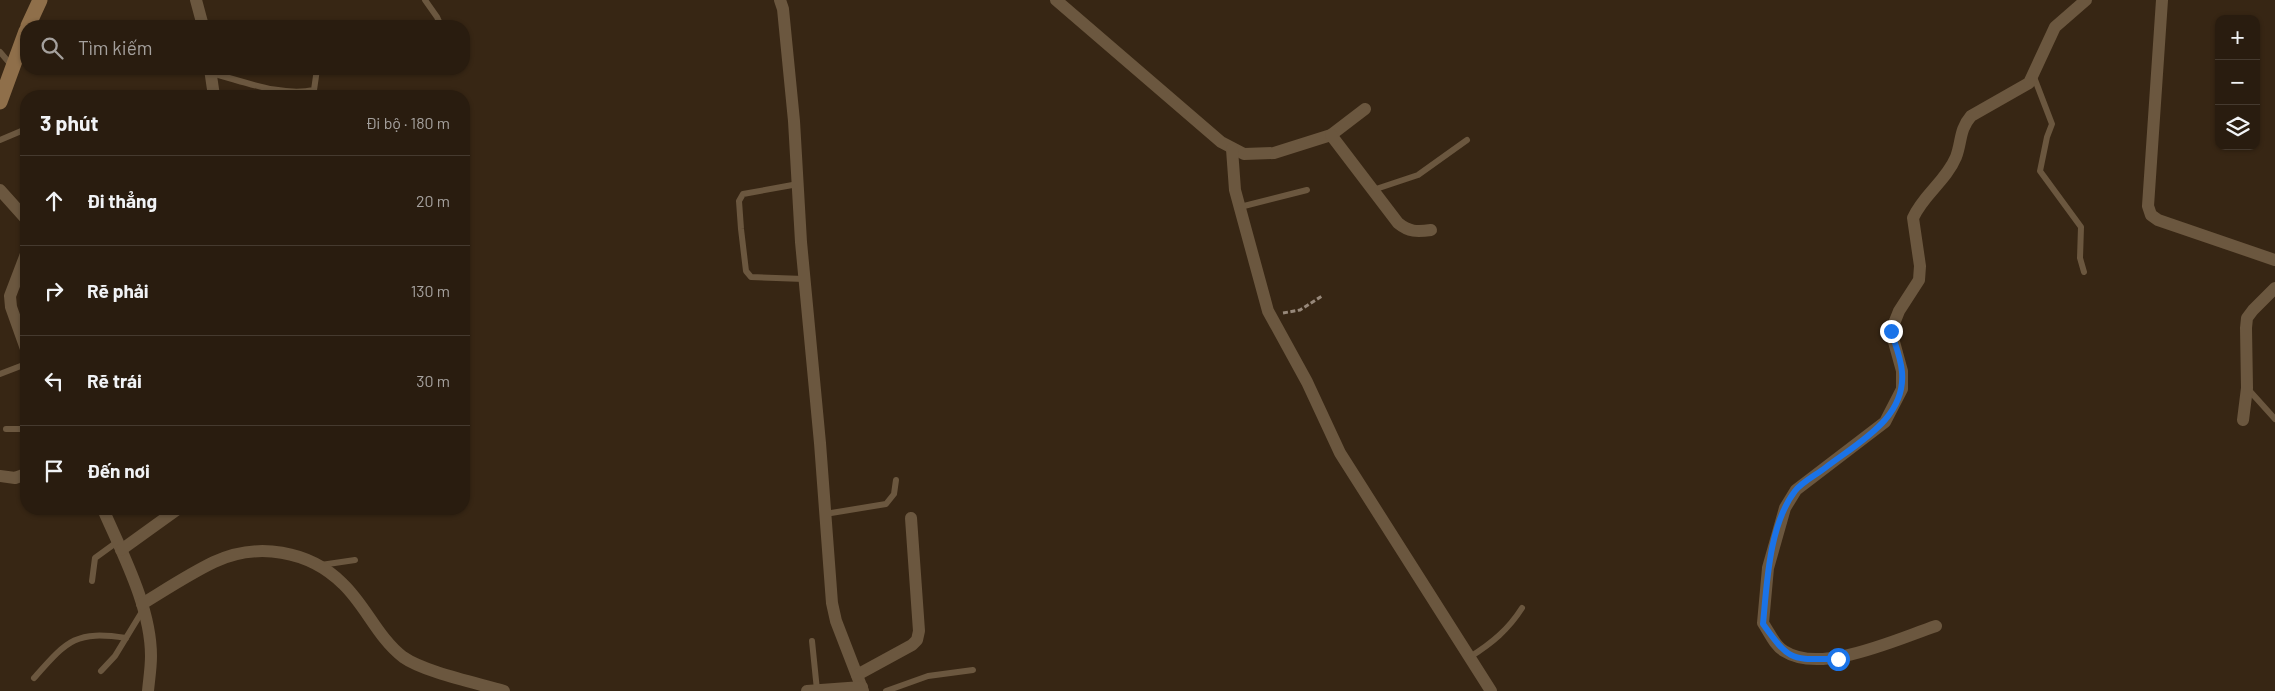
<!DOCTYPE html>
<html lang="vi">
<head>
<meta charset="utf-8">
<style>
	body { margin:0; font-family:Barlow,sans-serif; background:#35291d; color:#f1f3f6 }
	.controls { position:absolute; right:15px; top:15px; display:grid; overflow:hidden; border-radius:10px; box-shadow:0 1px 4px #0004 }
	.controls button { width:45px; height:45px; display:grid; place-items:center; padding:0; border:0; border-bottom:1px solid #453a2f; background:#291c0f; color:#f1f3f6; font:25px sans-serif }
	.stop { position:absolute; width:15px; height:15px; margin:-11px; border:4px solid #1a73e8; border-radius:50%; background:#fff }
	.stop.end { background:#1a73e8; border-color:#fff; box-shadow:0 1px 5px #0008 }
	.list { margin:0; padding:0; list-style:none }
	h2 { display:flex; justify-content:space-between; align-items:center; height:65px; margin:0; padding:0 20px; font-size:21px }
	h2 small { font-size:16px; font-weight:400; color:#a5a19e }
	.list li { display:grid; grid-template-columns:32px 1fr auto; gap:15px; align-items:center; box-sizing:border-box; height:90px; padding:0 20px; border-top:1px solid #453a2f }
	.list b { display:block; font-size:19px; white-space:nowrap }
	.list em { font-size:16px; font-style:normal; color:#a5a19e }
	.icon { flex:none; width:28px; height:28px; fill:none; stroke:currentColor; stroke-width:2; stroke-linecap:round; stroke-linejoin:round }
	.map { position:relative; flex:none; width:2275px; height:691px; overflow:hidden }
	.search { position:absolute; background:#291c0f; box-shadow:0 1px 4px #0004; left:20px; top:20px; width:450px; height:55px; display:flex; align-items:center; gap:12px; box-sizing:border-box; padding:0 18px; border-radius:20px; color:#a5a19e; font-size:19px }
	.panel { position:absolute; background:#291c0f; box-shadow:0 1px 4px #0004; left:20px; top:90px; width:450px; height:425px; border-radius:20px }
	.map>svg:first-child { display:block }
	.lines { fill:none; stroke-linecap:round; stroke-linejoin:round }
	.path { stroke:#97887a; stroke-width:3; stroke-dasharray:5 2.5; stroke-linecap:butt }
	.lane { stroke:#6b573f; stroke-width:6 }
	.street { stroke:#6b573f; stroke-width:12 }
	.secondary { stroke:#8f6f4a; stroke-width:15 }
	.route { stroke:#1a73e8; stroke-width:6 }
</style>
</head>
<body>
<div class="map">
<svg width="2275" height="691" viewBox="0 0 2275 691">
	<rect width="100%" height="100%" fill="#372614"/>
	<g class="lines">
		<!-- path -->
		<polyline class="path" points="1283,313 1300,310 1322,296"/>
		<!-- lane -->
		<g class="lane">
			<polyline points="425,0 437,17 441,26"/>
			<polyline points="0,52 12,66"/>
			<path d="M211,73C243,81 281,97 314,90L317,69"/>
			<polyline points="2034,77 2052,124 2047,137 2040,171 2081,227 2080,258 2084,272"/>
			<polyline points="81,96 82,96"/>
			<polyline points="0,140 26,129"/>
			<polyline points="798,184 743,194 739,201 741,229 746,271 751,277 804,279"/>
			<polyline points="1373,190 1418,175 1467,140"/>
			<polyline points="1240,207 1307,190"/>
			<polyline points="0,374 26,364"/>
			<polyline points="2248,389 2275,419"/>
			<polyline points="6,429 26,429"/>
			<polyline points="825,514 886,504 894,494 896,480"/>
			<polyline points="321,565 355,560"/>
			<polyline points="92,581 95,558 117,542"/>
			<polyline points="812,641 817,690"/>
			<path d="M1470,657C1492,643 1508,630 1522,608"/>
			<polyline points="101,671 115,656 143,610"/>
			<path d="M34,678C67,641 75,630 126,638"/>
			<polyline points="886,691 928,676 973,670"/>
		</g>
		<!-- street -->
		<g class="street">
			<polyline points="196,0 203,26"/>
			<polyline points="780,0 783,9 794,121 801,242 820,443 832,603 836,621 863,691"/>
			<polyline points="1056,0 1221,142 1244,154 1274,153 1331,135 1365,109"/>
			<polyline points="2162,0 2148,206 2151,215 2158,220 2275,260"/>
			<polyline points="210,69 214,96"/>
			<path d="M1331,135L1398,223C1409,232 1417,232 1431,230"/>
			<polyline points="1232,149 1235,190 1268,311 1307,382 1340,453 1491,691"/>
			<polyline points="0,190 26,219"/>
			<polyline points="26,254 10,296 11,307 26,349"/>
			<polyline points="2243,420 2247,388 2246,328 2247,318 2253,310 2275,288"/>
			<polyline points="0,476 15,478 26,474"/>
			<path d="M103,509C122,553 151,607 151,656C151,668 149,680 148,691"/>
			<polyline points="121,550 178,509"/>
			<path d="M142,604C165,590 189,574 214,562C257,542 309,550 343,584C366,606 378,638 403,657C424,672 477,683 504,691"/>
			<path d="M1936,626C1897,639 1821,675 1784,651C1775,646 1769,632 1763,623L1768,568L1785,508L1796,490L1885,422L1902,389V371L1891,331L1899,311L1919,280L1920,266L1913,218C1923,195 1946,181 1956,157C1962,141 1959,130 1971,116L2029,83L2055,27L2086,0"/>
			<polyline points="857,675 912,645 917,640 919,631 911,518"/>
			<polyline points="807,691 862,687"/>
		</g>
		<!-- secondary -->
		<g class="secondary">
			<polyline points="28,26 40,0"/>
			<polyline points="0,102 26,31"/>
		</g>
	</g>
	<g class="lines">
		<!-- route -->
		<path class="route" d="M1838,659C1791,659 1791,663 1763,624C1767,583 1769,525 1795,491C1802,482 1816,475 1825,468C1857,443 1906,419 1902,372C1901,358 1895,344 1891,331"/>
	</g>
</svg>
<div class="controls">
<button>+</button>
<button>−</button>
<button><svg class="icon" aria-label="layers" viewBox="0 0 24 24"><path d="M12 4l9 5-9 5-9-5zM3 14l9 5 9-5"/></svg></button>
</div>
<div class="stop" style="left:1838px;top:659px"></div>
<div class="stop end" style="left:1891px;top:331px"></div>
<div class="search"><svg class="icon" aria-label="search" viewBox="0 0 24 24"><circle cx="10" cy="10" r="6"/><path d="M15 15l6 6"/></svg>Tìm kiếm</div>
<section class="panel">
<h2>3 phút<small>Đi bộ · 180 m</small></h2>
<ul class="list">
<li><svg class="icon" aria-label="ahead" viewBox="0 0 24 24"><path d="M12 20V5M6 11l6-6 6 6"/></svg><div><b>Đi thẳng</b></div><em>20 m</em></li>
<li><svg class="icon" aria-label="right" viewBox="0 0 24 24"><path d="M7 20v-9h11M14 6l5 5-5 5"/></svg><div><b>Rẽ phải</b></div><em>130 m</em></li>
<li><svg class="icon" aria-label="left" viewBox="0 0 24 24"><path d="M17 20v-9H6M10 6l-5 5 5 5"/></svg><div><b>Rẽ trái</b></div><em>30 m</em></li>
<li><svg class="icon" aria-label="arrive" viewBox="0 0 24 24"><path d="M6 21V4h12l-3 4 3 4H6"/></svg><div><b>Đến nơi</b></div></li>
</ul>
</section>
</div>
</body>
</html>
